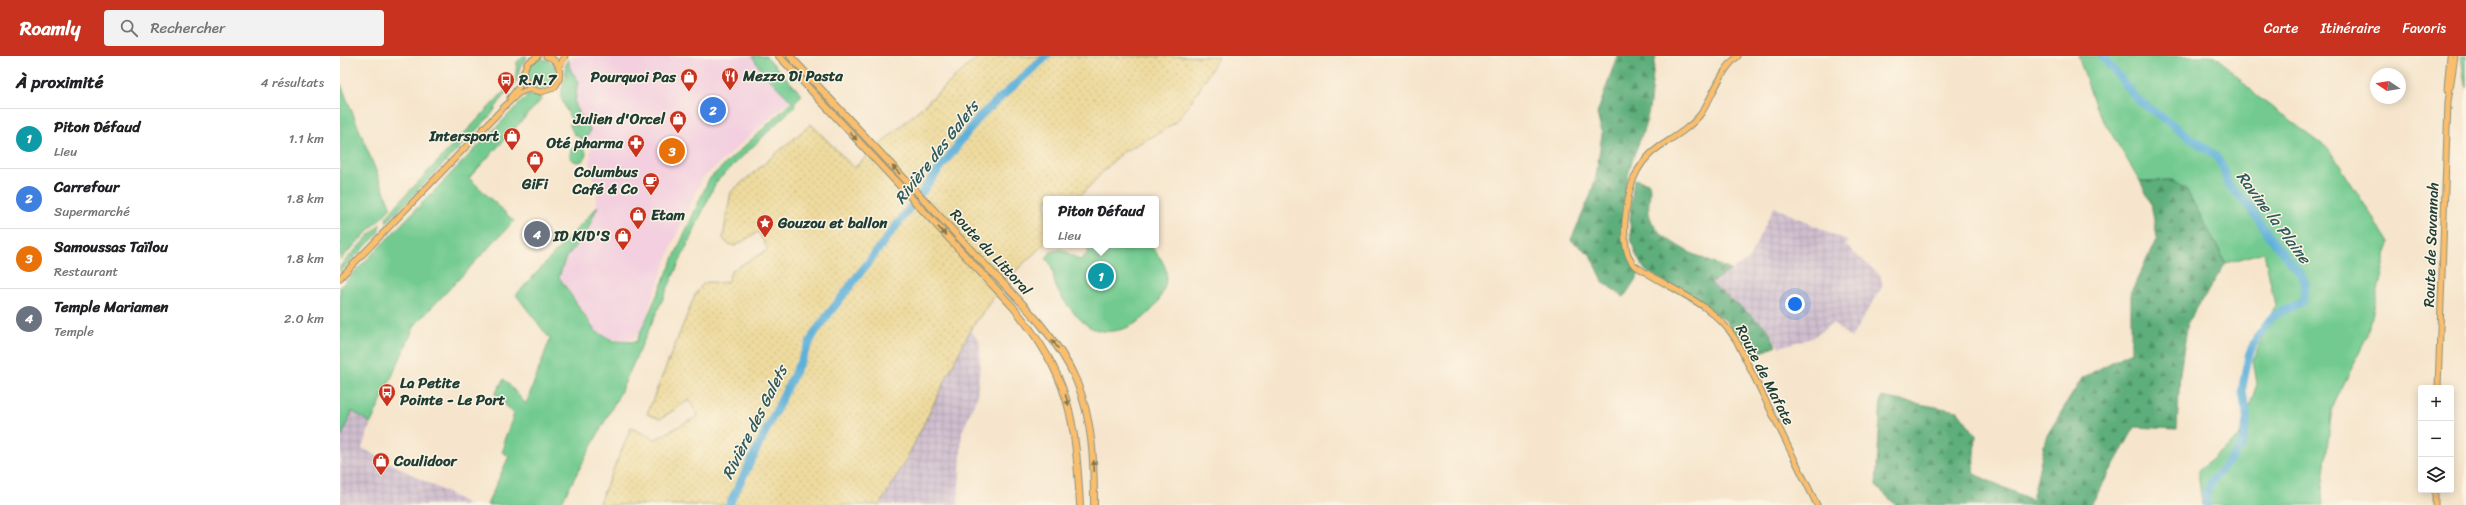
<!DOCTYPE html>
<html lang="fr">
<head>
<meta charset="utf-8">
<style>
	body { margin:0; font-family:Sriracha,sans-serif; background:#f2f2f2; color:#202124 }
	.controls { position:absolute; right:12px; bottom:12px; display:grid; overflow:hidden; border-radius:4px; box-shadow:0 2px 10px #0003 }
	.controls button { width:36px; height:36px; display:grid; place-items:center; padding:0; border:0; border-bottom:1px solid #e0e0e0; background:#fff; color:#202124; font:20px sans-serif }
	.compass { position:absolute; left:2030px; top:12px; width:36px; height:36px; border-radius:50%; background:#fff; box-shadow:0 2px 10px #0003; rotate:282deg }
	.you { position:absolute; left:1455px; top:248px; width:14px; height:14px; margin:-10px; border:3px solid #fff; border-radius:50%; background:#1a73e8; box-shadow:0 0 0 6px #1a73e833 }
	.badge { display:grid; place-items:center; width:26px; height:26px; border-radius:50%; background:#c8321e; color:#fff; font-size:13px; font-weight:700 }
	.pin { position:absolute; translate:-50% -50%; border:2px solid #fff; box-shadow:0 1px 4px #0006 }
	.popup { position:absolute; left:703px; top:140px; width:116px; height:52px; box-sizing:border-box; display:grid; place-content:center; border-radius:4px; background:#fff; filter:drop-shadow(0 1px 3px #0005); font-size:13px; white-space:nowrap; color:#757577 }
	.popup b { font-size:15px; color:#202124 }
	.popup::after { content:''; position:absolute; left:50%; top:100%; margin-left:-8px; border:8px solid transparent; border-top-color:#fff }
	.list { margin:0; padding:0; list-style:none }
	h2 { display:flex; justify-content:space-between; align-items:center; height:52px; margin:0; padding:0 16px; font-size:17px }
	h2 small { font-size:13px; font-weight:400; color:#757577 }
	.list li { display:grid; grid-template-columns:26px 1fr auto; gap:12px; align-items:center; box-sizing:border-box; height:60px; padding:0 16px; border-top:1px solid #e0e0e0 }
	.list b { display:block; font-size:15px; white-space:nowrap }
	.list p { margin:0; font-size:13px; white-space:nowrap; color:#757577 }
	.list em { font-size:13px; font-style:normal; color:#757577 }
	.icon { flex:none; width:22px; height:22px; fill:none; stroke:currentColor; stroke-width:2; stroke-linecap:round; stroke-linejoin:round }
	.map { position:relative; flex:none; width:2126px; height:449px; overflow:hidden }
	header { display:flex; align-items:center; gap:24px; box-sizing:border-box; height:56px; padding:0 20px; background:#c8321e; color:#fff }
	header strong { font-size:19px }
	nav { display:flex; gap:22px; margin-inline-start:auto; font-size:14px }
	.search { width:280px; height:36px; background:#f2f2f2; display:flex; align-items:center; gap:10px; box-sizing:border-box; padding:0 14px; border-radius:4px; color:#757577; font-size:15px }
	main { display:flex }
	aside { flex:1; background:#fff }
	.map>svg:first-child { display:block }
	.built { fill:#f3cfdf }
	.industrial { fill:url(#industrial-grid) }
	.grass { fill:#72ca90; stroke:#488462 }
	.forest { fill:url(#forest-firs); stroke:#3e7657 }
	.sand { fill:url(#sand-dots); stroke:#868c69 }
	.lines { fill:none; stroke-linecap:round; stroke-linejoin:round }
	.river { stroke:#5db0d9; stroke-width:8 }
	.major-casing { stroke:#8a9180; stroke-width:7 }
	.highway-casing { stroke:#8a9180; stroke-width:8 }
	.major { stroke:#fabe6d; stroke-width:5 }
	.highway { stroke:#fabe6d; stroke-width:6 }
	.oneway { fill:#82774e }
	.labels { text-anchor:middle; stroke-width:3; stroke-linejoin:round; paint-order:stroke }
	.poi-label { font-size:15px; font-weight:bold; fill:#1f3d34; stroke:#fcf5e5; text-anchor:start }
	.street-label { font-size:15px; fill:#1f3d34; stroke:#fcf5e5 }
	.water-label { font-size:16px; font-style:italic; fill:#2e5a5d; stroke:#fcf5e5 }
</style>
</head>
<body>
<header>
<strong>Roamly</strong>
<div class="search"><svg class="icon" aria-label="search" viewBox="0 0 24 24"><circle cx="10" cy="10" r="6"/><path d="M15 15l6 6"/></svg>Rechercher</div>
<nav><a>Carte</a><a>Itinéraire</a><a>Favoris</a></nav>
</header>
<main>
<aside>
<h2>À proximité<small>4 résultats</small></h2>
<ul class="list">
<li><span class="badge" style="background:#0f9aa8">1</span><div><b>Piton Défaud</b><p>Lieu</p></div><em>1.1 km</em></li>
<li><span class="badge" style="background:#3f7fe0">2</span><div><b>Carrefour</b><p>Supermarché</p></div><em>1.8 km</em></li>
<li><span class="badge" style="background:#e8710a">3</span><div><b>Samoussas Taïlou</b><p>Restaurant</p></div><em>1.8 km</em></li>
<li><span class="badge" style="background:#6b7280">4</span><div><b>Temple Mariamen</b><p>Temple</p></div><em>2.0 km</em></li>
</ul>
</aside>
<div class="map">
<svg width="2126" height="449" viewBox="0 0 2126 449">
	<defs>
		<pattern id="industrial-grid" width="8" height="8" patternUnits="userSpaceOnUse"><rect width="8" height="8" fill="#cfbdce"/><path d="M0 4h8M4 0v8" fill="none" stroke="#b1a3b2"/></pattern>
		<pattern id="forest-firs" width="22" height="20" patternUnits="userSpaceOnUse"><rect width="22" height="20" fill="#5dae7a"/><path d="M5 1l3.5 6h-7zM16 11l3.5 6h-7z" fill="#4c8f65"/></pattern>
		<pattern id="sand-dots" width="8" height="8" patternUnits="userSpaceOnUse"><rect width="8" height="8" fill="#eeda9e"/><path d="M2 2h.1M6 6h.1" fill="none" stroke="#ccbc89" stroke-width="1.8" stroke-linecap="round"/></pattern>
	</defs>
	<rect width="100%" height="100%" fill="#fcf5e5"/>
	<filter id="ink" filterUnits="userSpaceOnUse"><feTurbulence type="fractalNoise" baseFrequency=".025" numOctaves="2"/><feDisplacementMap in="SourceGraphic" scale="8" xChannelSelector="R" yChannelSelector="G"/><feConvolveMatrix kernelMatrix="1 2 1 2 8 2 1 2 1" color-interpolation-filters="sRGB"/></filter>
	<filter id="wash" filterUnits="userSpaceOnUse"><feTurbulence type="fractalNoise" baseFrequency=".012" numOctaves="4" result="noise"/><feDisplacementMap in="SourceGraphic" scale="16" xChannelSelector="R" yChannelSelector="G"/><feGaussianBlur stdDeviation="0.9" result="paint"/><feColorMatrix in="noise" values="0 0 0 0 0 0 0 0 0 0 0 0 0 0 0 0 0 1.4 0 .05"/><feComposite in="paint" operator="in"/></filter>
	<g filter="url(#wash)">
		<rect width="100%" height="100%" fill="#f6e5cc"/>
		<!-- built -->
		<polygon class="built" points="234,0 412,0 423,17 450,44 362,123 334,184 301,274 294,282 284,285 272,283 255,274 220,221 221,199 247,169 256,150 257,134 250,108 251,90 248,85 238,82 223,44 228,16 227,8"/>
		<!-- industrial -->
		<g class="industrial">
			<polygon points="1434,151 1508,185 1505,189 1540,219 1543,229 1511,282 1493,267 1472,282 1439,291 1428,273 1370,227 1408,204"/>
			<polygon points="630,274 640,286 640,310 637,341 622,376 618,449 540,449 570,396"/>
			<polygon points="12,355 31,367 22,392 130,449 0,449 0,379 2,380"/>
		</g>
		<!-- grass -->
		<g class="grass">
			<polygon points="183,0 187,0 180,11 177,26 175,24 177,6"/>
			<polygon points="412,0 426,0 462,39 454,47 456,49 376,126 280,337 220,449 147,449 169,400 162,396 165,389 163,387 174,358 155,338 164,323 186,348 210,283 176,239 258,150 245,180 226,201 219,221 255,275 274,285 296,286 369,123 452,46 423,17"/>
			<polygon points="1738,0 1876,0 1918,41 1990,94 2049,187 2028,279 1992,352 1982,434 1983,449 1862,449 1858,415 1899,381 1917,328 1913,304 1935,249 1924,196 1886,207 1847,135 1832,124 1800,125 1756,52"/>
			<polygon points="2121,0 2126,0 2126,32 2125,29"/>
			<polygon points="228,2 230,13 238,24 235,47 241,61 236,67 232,66 220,40 226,20 225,10"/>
			<circle cx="202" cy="18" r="15"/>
			<polygon points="0,26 51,152 0,204"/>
			<polygon points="173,26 176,27 162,42 151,59 47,166 46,162 60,145"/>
			<polygon points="196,39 202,43 129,122 174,165 75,269 31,367 12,355 2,380 0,379 0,231 187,40"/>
			<polygon points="245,62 250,74 248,80 243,84 234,78 229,68 238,70"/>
			<circle cx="238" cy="98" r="8"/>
			<polygon points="40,168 38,178 0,216 0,210"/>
			<path d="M748,189H810C818,199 829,210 826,224C822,255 786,284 754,273C743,270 722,244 717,233C712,223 715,211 706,202L711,196L721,193L740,204L748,197Z"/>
		</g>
		<!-- forest -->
		<g class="forest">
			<path d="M1277,0H1316C1311,21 1312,42 1307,63C1303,79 1295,93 1291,109C1281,143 1281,188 1299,218L1284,241L1264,227L1251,199L1231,184L1251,138L1256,120L1262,78L1257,58Z"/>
			<path d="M1294,123L1309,127C1312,139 1306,149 1310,161C1318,187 1367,204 1391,214L1370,227L1428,273L1436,289L1410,304L1385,264L1306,215C1284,188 1290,156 1294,123Z"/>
			<polygon points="1832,124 1847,135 1886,207 1848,266 1840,317 1837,373 1795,371 1751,449 1556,449 1536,430 1541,341 1618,355 1636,379 1634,418 1692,444 1706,381 1742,322 1791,296 1791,236 1817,182 1811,147 1800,125"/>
		</g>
		<!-- sand -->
		<path class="sand" d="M639,0H879L857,37L837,65L819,77L781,97L737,143H706V186L666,224L630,274L570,396L540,449H258L291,372L316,383L358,360L349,344L320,363L307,358L355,239C367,219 368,229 387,226L392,214L428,194L418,176L395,190L388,188L383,182L391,136L471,68L514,112Z"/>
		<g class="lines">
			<!-- river -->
			<g class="river">
				<polyline points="1762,0 1798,44 1875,99 1883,111 1887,127 1908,149 1935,188 1960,217 1965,226 1963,246 1934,259 1916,283 1909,298 1902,333 1907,363 1902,390 1872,425 1865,440 1867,449"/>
				<polyline points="389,449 475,276 640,60 707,0"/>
			</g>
		</g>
	</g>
	<g filter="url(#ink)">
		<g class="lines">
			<!-- major casing -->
			<g class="major-casing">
				<g id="major">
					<path d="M198,0L187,7L183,18L190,33L201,36L214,32C224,21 221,4 206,0"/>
					<path d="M1398,0C1379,16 1374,39 1360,59C1349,73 1334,81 1319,91C1293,109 1288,135 1285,165C1284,179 1284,198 1294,209C1330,234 1371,245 1396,284L1477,449"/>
					<polyline points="219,11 225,0"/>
					<polyline points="2107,33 2110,0"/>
					<polyline points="170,42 181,28 183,19"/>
					<polyline points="0,222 165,50 179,37 190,33"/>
					<polyline points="2098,332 2108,46 2115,0"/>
					<polyline points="2095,449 2095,434"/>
				</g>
			</g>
			<!-- highway casing -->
			<g class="highway-casing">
				<g id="highway">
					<path d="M439,0L673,251C730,320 735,361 740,449"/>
					<path d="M450,0C510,64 570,128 630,193C667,233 714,273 736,324C753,364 754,406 754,449"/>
				</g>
			</g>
			<!-- major -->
			<use href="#major" class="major"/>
			<!-- highway -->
			<use href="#highway" class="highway"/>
		</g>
		<!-- one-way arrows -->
		<defs><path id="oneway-solid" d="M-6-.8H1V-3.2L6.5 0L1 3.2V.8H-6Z"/></defs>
		<g class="oneway">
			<use href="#oneway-solid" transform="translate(513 80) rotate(47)"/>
			<use href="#oneway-solid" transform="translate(556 114) rotate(-133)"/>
			<use href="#oneway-solid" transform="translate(602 175) rotate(47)"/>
			<use href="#oneway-solid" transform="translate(715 288) rotate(-125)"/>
			<use href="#oneway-solid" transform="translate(727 344) rotate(73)"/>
			<use href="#oneway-solid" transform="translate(754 410) rotate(-93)"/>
		</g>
	</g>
	<!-- icons -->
	<defs>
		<g id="restaurant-pin" transform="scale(0.9)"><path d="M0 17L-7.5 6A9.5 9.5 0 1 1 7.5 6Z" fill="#c8321e" stroke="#fcf5e5"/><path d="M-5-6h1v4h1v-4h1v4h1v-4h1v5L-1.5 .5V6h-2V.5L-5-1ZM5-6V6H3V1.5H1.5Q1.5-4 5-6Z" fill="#fff"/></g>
		<g id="shop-pin" transform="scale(0.9)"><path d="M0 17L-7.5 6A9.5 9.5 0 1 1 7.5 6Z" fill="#c8321e" stroke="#fcf5e5"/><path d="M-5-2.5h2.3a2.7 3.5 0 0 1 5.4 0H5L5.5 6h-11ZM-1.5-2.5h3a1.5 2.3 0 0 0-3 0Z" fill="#fff"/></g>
		<g id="bus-pin" transform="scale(0.9)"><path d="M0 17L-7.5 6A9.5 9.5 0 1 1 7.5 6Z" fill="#c8321e" stroke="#fcf5e5"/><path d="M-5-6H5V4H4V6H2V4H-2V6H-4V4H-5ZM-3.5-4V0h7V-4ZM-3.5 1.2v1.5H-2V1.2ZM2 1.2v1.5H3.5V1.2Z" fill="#fff"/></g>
		<g id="pharmacy-pin" transform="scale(0.9)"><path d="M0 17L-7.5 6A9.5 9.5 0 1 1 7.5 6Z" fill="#c8321e" stroke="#fcf5e5"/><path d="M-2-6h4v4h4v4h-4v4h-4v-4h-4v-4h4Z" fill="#fff"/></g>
		<g id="cafe-pin" transform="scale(0.9)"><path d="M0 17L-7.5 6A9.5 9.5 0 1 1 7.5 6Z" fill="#c8321e" stroke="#fcf5e5"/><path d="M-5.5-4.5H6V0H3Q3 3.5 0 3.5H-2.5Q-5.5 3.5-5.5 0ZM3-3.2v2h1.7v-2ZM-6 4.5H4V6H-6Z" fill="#fff"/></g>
		<g id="sight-pin" transform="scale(0.9)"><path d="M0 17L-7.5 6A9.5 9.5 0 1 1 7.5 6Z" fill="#c8321e" stroke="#fcf5e5"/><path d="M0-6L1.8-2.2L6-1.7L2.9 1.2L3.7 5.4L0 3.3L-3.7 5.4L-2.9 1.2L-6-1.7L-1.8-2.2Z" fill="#fff"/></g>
	</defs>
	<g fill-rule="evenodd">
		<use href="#restaurant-pin" x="390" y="20"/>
		<use href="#shop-pin" x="349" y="21"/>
		<use href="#bus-pin" x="166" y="24"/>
		<use href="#shop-pin" x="338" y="63"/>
		<use href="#shop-pin" x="172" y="80"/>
		<use href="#pharmacy-pin" x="296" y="87"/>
		<use href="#shop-pin" x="195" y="103"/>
		<use href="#cafe-pin" x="311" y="125"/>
		<use href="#shop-pin" x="298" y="159"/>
		<use href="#sight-pin" x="425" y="167"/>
		<use href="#shop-pin" x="283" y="180"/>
		<use href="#bus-pin" x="47" y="336"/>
		<use href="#shop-pin" x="41" y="405"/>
	</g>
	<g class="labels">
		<!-- poi labels -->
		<g class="poi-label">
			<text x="403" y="25">Mezzo Di Pasta</text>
			<text x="336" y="26" text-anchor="end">Pourquoi Pas</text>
			<text x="179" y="29">R.N.7</text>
			<text x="325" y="68" text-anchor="end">Julien d'Orcel</text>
			<text x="159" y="85" text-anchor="end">Intersport</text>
			<text x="283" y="92" text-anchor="end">Oté pharma</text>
			<text x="298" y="121" text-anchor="end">Columbus<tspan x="298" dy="17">Café &amp; Co</tspan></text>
			<text x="195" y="133" text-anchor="middle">GiFi</text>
			<text x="311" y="164">Etam</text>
			<text x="438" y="172">Gouzou et ballon</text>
			<text x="270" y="185" text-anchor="end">ID KID'S</text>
			<text x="60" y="332">La Petite<tspan x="60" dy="17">Pointe - Le Port</tspan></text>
			<text x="54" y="410">Coulidoor</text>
		</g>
		<!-- street labels -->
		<g class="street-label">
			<text transform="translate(2091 189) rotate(-88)" y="5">Route de Savannah</text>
			<text transform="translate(651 196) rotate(47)" y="5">Route du Littoral</text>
			<text transform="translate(1425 319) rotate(63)" y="5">Route de Mafate</text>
		</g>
		<!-- water labels -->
		<g class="water-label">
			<text transform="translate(596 96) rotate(-52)" y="6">Rivière des Galets</text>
			<text transform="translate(1934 161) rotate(53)" y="6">Ravine la Plaine</text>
			<text transform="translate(414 366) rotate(-63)" y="6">Rivière des Galets</text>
		</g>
	</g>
</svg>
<div class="controls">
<button>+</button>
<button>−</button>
<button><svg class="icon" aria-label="layers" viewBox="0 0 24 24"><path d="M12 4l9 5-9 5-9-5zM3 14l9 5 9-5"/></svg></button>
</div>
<svg class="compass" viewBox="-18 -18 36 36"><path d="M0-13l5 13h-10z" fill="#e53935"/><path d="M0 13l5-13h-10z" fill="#757577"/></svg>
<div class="you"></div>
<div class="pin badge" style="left:761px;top:220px;background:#0f9aa8">1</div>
<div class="popup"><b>Piton Défaud</b>Lieu</div>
<div class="pin badge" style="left:373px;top:54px;background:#3f7fe0">2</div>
<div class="pin badge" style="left:332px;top:95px;background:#e8710a">3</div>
<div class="pin badge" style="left:197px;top:178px;background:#6b7280">4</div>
</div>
</main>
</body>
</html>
